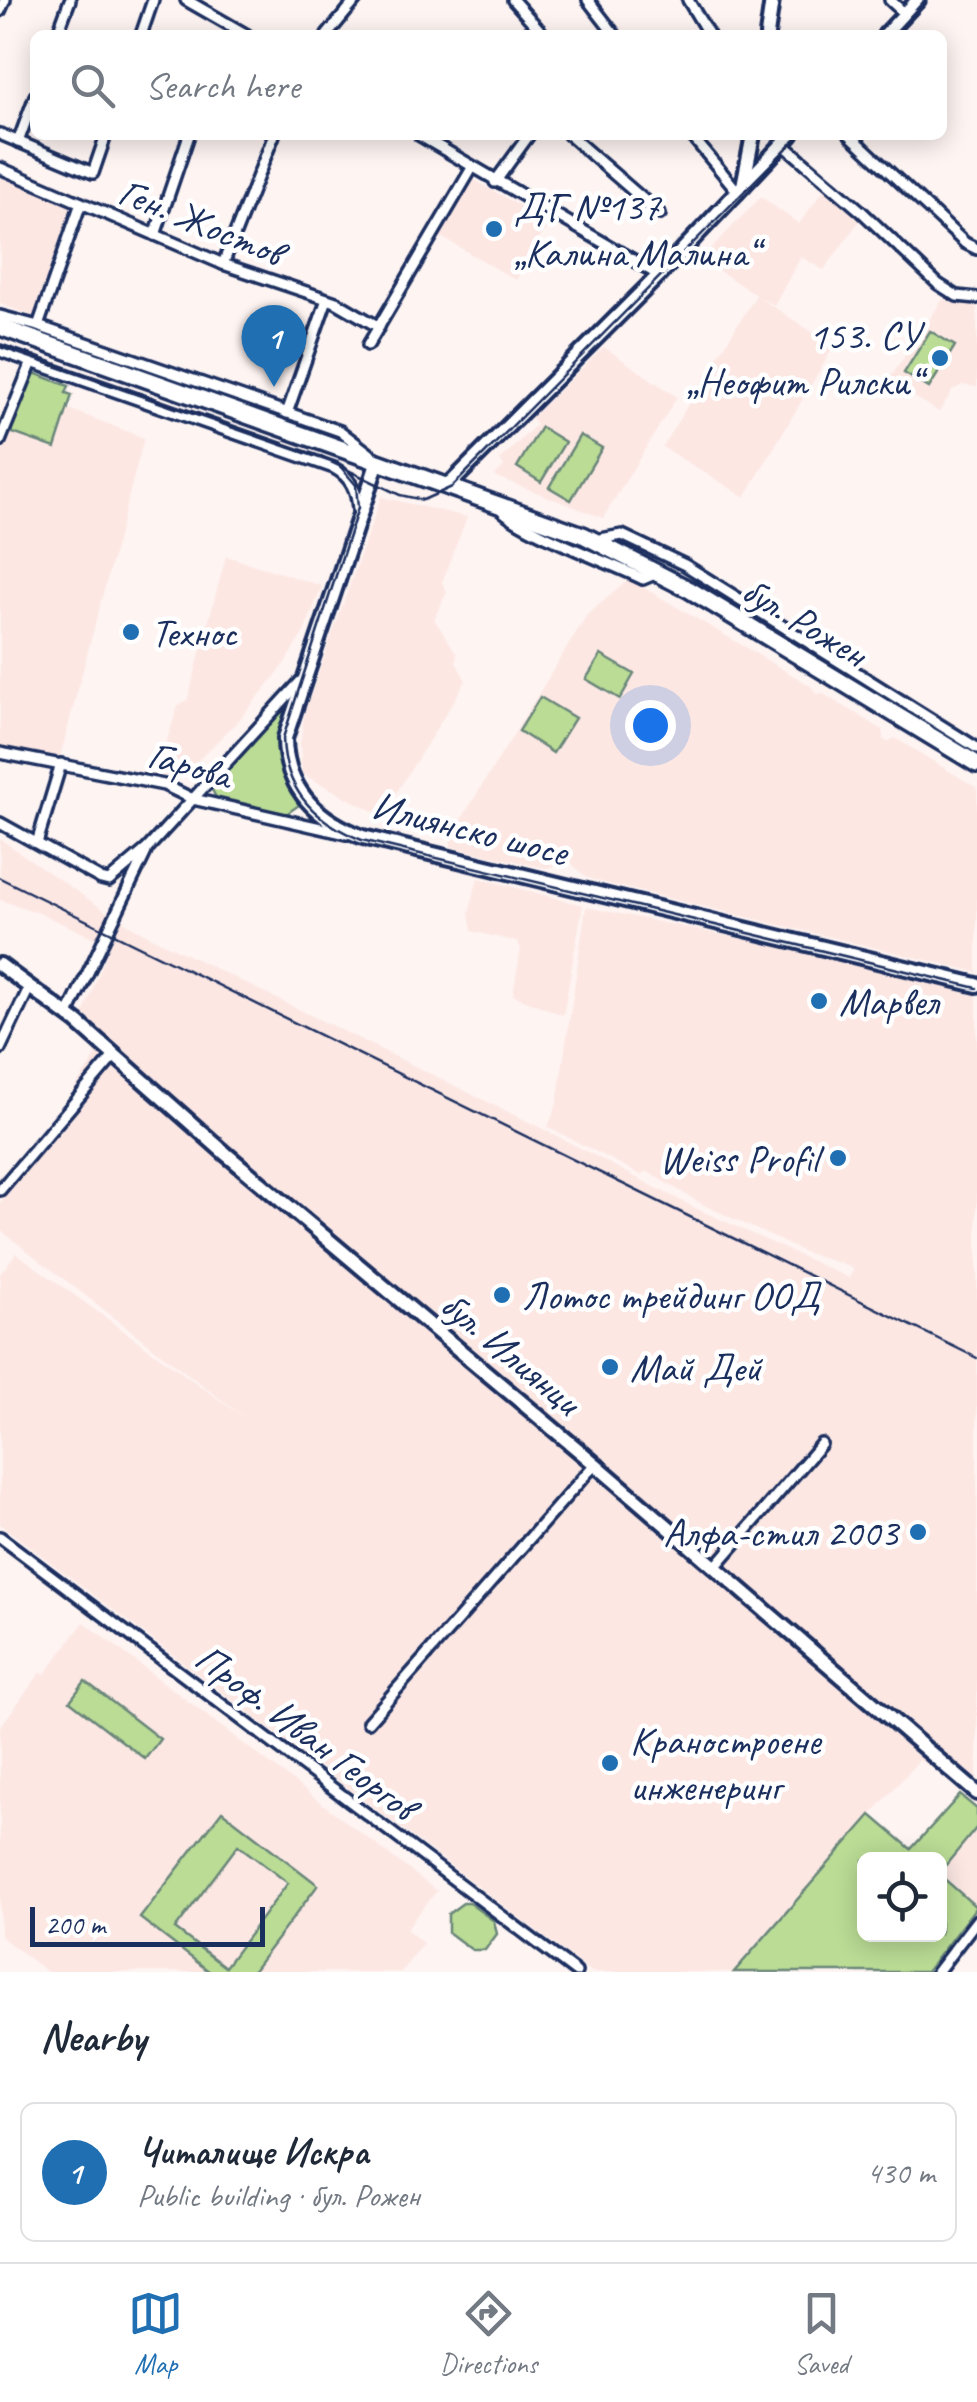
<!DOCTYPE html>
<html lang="en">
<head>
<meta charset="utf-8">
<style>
	body { margin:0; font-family:Caveat,sans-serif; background:#f2f2f3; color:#1f2937 }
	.controls { position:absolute; right:30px; bottom:30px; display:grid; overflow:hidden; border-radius:15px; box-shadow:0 5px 25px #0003 }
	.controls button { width:90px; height:90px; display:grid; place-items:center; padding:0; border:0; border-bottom:2px solid #e0e1e3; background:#fff; color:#1f2937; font:50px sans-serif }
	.scale { position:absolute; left:30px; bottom:25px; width:235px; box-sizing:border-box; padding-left:10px; border:5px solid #1b2f5e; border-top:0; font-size:28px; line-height:35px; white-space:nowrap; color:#1b2f5e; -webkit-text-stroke:8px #fff; paint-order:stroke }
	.you { position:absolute; left:650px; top:725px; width:35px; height:35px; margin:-25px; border:8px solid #fff; border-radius:50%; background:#1a73e8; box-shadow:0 0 0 15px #1a73e833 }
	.badge { display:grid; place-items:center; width:65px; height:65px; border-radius:50%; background:#1f6fb2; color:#fff; font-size:32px; font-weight:700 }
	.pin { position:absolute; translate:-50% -82px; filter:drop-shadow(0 2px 5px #0008) }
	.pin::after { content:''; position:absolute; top:52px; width:35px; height:30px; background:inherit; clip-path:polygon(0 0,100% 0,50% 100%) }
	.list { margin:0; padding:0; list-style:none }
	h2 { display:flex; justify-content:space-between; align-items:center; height:130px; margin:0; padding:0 40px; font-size:42px }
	h2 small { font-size:32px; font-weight:400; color:#747a83 }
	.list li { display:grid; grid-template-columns:65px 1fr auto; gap:30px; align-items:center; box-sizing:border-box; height:140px; margin:0 20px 20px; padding:0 20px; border:2px solid #e0e1e3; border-radius:15px }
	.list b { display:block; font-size:38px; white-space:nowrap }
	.list p { margin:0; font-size:32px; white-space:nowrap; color:#747a83 }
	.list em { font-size:32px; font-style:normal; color:#747a83 }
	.icon { flex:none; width:55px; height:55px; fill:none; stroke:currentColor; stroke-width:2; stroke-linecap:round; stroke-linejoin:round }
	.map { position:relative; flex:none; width:977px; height:1972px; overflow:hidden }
	.search { position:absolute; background:#fff; box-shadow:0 5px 25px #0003; left:30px; right:30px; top:30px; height:110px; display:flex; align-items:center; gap:25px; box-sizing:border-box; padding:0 35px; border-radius:15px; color:#747a83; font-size:38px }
	.sheet { height:290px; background:#fff }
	nav { display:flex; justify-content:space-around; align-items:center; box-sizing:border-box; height:140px; border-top:2px solid #e0e1e3; background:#fff; font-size:28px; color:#747a83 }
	nav a { display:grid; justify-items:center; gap:5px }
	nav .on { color:#1f6fb2 }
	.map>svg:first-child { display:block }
	.built { fill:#fce7e3 }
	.green { fill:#badc95; stroke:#6a867a; stroke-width:2.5; fill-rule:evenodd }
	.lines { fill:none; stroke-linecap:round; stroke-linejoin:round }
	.street-casing { stroke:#1b2f5e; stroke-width:16 }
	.secondary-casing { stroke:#1b2f5e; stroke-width:20 }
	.primary-casing { stroke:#1b2f5e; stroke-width:22 }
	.street { stroke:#fff; stroke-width:9 }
	.secondary { stroke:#fff; stroke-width:12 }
	.primary { stroke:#fff; stroke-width:15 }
	.tram { stroke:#1b2f5e; stroke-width:2.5 }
	.rail { stroke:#1b2f5e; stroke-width:2.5 }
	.poi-dot { fill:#1f6fb2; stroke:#fff; stroke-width:4 }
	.labels { text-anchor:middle; stroke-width:9; stroke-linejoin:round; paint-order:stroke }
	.poi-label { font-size:40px; fill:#1b2f5e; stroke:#fff; text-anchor:start }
	.street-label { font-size:40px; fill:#1b2f5e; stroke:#fff }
</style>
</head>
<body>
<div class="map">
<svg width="977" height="1972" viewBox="0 0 977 1972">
	<rect width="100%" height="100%" fill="#fef4f2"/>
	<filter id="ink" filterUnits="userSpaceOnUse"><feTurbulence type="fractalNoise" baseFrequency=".01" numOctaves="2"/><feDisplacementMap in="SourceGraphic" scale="20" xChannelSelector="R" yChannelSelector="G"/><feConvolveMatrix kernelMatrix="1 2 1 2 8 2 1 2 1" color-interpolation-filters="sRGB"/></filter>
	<g filter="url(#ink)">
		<!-- built -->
		<g class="built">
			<polygon points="0,175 75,207 36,317 0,304"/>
			<polygon points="471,178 549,223 516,280 438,235"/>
			<polygon points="826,187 861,219 824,270 801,257 774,305 758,297 834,346 745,497 662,447 756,295 701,259 761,197 799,224"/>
			<polygon points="943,299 977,306 977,387 962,385 953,390 939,412 888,381"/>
			<polygon points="604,347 677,397 603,518 494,476 504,466 500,460 536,425 531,418"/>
			<polygon points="34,373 69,386 66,393 72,395 69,409 144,438 59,761 0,749 0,457"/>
			<polygon points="381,497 467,517 442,582 447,592 434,619 457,654 456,662 466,681 382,816 302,774 300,744 305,711"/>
			<polygon points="226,556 322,586 304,632 281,669 239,720 186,772 179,771 177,778 156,774 178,706 188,699"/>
			<polygon points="629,579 811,686 816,694 822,693 883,730 883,739 887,742 895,738 977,788 977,972 597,881 586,877 571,863 546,868 451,847 451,836 587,615"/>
			<polygon points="0,839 107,912 151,937 547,1131 693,1207 849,1278 854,1268 804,1252 702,1204 646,1171 641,1175 548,1127 557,1104 586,907 752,941 977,994 977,1793 919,1760 734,1972 591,1972 0,1524 0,1274 16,1253 249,1421 0,1230 0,1203 96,1056 83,1015 110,945 37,912 0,900"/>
			<polygon points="478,878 583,905 563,1015 513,995 521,948 517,942 472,931 469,914"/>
			<polygon points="84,1622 437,1891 406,1929 423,1943 401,1972 47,1972 0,1936 0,1727 40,1673 45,1674"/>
			<polygon points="977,1827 977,1907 940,1872"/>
		</g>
		<!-- green -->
		<g class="green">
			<polygon points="930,331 955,346 929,388 904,373"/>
			<polygon points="34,373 69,386 66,393 72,395 55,448 10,432"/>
			<polygon points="541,427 565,442 541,482 517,467"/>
			<polygon points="580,435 602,448 571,500 549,487"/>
			<polygon points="601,655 634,674 620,699 586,679"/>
			<polygon points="540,697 575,718 553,753 519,731"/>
			<path d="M280,710L284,712C276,748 280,773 299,805L285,815L218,801L212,790L214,782Z"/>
			<polygon points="85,1681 160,1739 145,1759 70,1701"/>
			<polygon points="960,1795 977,1809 977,1827 940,1872 940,1860 864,1860 864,1934 940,1934 940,1875 976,1907 926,1972 734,1972 871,1815 911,1849"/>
			<path d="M222,1811L318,1885L252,1972H210L140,1918ZM238,1845L288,1883L225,1967L175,1929Z"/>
			<polygon points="463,1903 469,1903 494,1921 497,1934 485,1950 472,1950 448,1932 448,1914"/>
		</g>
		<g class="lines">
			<!-- street casing -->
			<g class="street-casing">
				<g id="street">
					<polyline points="186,0 247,35"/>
					<polyline points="513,0 544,35"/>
					<polyline points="588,0 615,35"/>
					<polyline points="688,0 709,35"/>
					<polyline points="890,0 905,14"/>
					<polyline points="0,11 5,0"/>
					<polyline points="57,35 70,0"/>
					<polyline points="141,35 153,0"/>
					<polyline points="327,35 356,0"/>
					<polyline points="0,134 93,173 106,135"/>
					<polyline points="419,135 659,275"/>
					<polyline points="569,135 660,214"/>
					<polyline points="691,135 739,193"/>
					<polyline points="850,135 965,243 977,249"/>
					<polyline points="18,142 35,96"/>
					<polyline points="783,144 861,211 938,284 957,296 977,298"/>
					<polyline points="0,168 223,264 336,302 379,327"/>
					<polyline points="495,182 529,135"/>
					<polyline points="155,235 189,135"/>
					<polyline points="223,264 274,135"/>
					<polyline points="0,316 38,326 340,431 370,454"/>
					<polyline points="38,326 81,203"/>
					<polyline points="368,345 472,168"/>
					<path d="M0,351L334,468C351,477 357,491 358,510"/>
					<polyline points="287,413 326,302"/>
					<polyline points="0,441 32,362"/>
					<path d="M501,509C518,529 613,564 643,579L657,573"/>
					<polyline points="595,540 622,535 685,565 977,748"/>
					<polyline points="0,753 164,785 193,799 347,834"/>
					<polyline points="0,823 101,879 109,881 147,849 301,681"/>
					<polyline points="37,843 61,764"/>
					<polyline points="68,1014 146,852"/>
					<polyline points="0,1049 30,986"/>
					<polyline points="0,1190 114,1056"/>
					<polyline points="0,1537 576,1972"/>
					<polyline points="715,1567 821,1444"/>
					<polyline points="368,1722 595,1464"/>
					<polyline points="937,1972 977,1920"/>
				</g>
			</g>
			<!-- secondary casing -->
			<g class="secondary-casing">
				<g id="secondary">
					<polyline points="767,35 772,0"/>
					<polyline points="885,35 918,0"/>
					<polyline points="743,186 753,135"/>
					<path d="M378,461L285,738C285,789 318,820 363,837L977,985"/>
					<polyline points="448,486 659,275 791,135"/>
					<polyline points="0,965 77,1022 226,1154 595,1464 977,1793"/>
				</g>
			</g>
			<!-- primary casing -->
			<g class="primary-casing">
				<polyline id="primary" points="0,327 583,535 690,590 977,764"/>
			</g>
			<!-- street -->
			<use href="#street" class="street"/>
			<!-- secondary -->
			<use href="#secondary" class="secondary"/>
			<!-- primary -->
			<use href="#primary" class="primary"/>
			<!-- tram -->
			<g class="tram">
				<polyline points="893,35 925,0"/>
				<polyline points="0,347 331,462 400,495 423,500 452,487 800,135"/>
				<path d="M339,465L356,485L358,508L283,738C284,791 316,822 362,840L977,988"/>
			</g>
			<!-- rail -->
			<polyline class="rail" points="0,878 977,1358"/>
		</g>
	</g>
	<!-- markers -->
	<g class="poi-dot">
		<circle cx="494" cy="229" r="10"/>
		<circle cx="940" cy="358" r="10"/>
		<circle cx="131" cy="632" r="10"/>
		<circle cx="819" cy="1001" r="10"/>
		<circle cx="838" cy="1158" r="10"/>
		<circle cx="502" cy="1295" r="10"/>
		<circle cx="610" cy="1367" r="10"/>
		<circle cx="918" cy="1532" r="10"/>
		<circle cx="610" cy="1763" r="10"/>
	</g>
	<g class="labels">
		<!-- poi labels -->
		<g class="poi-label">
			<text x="514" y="220">ДГ №137<tspan x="514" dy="46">„Калина Малина“</tspan></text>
			<text x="920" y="349" text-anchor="end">153. СУ<tspan x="920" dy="46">„Неофит Рилски“</tspan></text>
			<text x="151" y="646">Технос</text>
			<text x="839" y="1015">Марвел</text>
			<text x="818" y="1172" text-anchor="end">Weiss Profil</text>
			<text x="522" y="1309">Лотос трейдинг ООД</text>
			<text x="630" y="1381">Май Дей</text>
			<text x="898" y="1546" text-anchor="end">Алфа-стил 2003</text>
			<text x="630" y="1754">Краностроене<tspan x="630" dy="46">инженеринг</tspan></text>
		</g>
		<!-- street labels -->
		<g class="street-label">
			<text transform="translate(201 221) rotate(22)" y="14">Ген. Жостов</text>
			<text transform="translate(805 621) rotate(31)" y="14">бул. Рожен</text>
			<text transform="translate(190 764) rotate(16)" y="14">Гарова</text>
			<text transform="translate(470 828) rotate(14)" y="14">Илиянско шосе</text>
			<text transform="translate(511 1352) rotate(40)" y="14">бул. Илиянци</text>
			<text transform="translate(306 1731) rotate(37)" y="14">Проф. Иван Георгов</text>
		</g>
	</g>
</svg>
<div class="controls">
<button><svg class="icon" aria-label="locate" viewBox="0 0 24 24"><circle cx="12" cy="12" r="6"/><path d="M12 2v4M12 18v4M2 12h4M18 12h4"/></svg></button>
</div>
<div class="scale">200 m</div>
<div class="you"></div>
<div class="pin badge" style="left:274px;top:387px">1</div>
<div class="search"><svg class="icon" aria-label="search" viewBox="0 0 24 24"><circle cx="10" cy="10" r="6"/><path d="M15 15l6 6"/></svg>Search here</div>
</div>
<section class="sheet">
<h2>Nearby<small></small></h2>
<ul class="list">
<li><span class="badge">1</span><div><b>Читалище Искра</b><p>Public building · бул. Рожен</p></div><em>430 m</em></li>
</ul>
</section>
<nav>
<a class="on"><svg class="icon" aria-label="map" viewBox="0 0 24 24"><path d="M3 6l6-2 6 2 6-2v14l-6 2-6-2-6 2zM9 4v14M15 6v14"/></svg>Map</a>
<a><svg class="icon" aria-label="directions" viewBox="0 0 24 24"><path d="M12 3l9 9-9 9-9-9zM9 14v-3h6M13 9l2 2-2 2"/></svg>Directions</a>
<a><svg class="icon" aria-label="saved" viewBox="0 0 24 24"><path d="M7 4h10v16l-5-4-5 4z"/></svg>Saved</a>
</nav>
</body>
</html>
